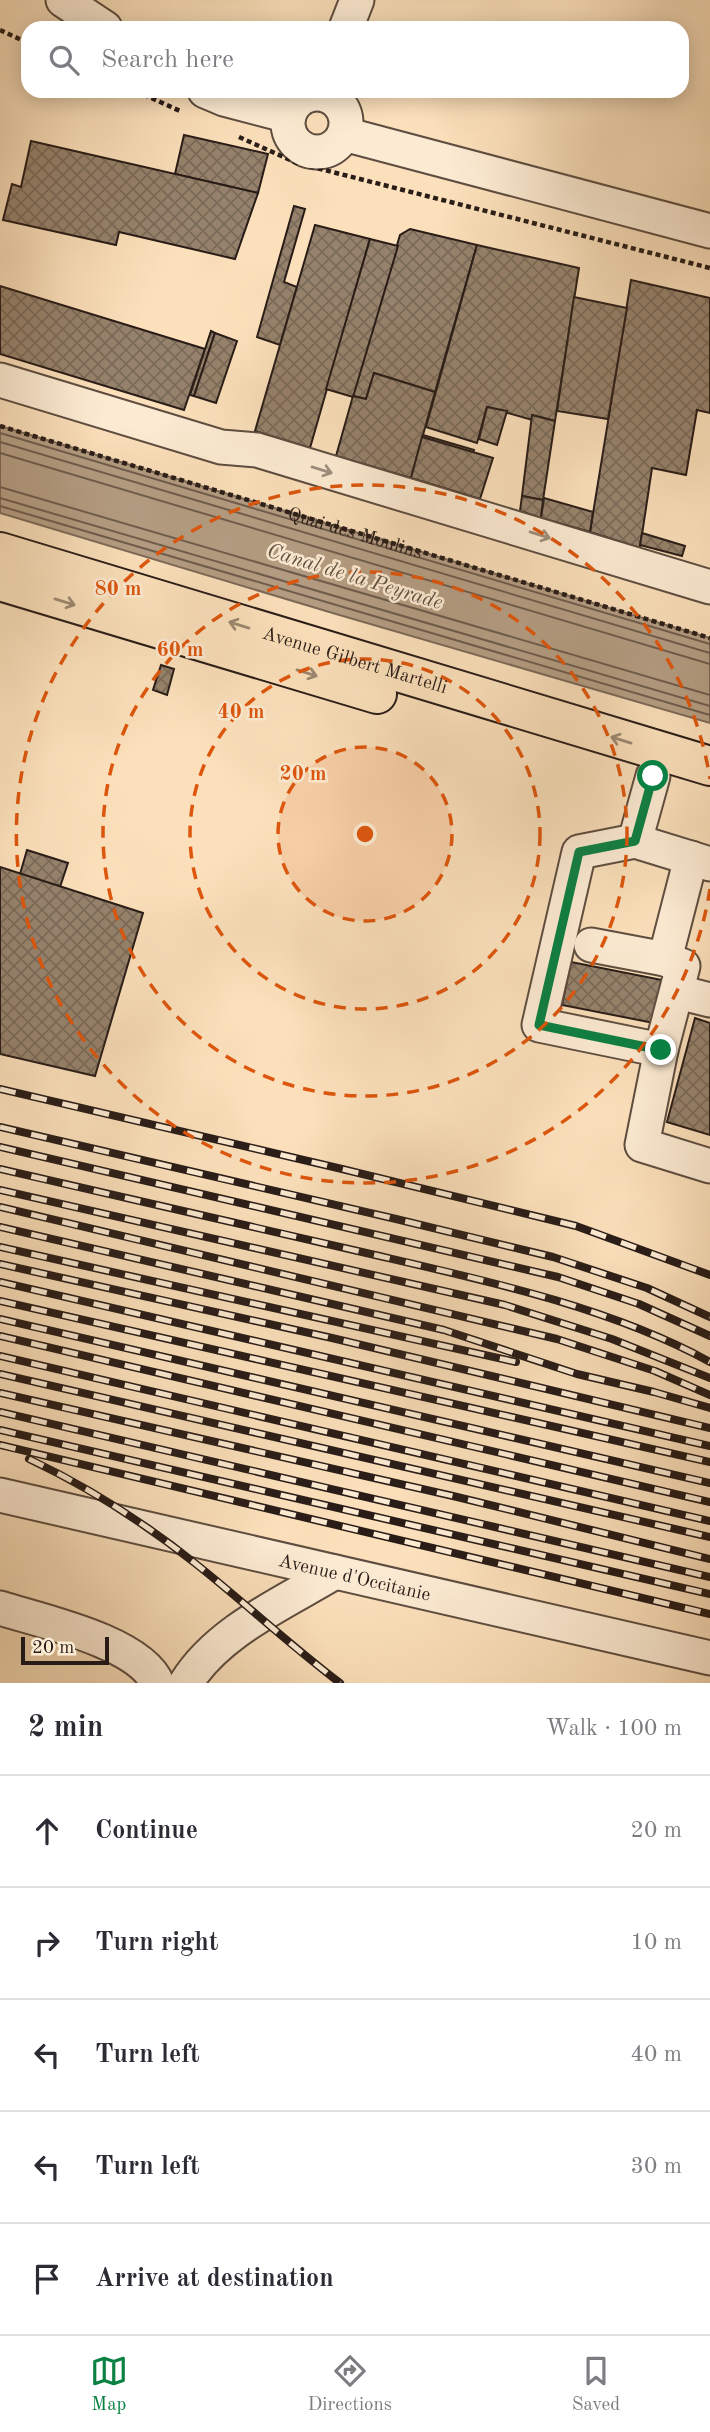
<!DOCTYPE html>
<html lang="en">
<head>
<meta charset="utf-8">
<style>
	body { margin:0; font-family:"Old Standard TT",serif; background:#f2f2f3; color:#2b2b33 }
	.scale { position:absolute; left:21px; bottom:18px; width:88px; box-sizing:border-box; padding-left:7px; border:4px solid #291c17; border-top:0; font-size:19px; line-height:24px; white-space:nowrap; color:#291c17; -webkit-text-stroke:5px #fcebd3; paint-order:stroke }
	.stop { position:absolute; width:21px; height:21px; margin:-16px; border:5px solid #0b8043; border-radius:50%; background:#fff }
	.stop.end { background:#0b8043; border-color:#fff; box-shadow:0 2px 7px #0008 }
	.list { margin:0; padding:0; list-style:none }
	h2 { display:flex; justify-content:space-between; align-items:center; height:91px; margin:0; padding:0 28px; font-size:30px }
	h2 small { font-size:23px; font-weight:400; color:#7c7c81 }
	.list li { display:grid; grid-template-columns:46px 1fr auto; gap:21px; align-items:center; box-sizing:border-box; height:112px; padding:0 28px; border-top:2px solid #e1e1e2 }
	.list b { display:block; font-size:26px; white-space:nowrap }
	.list em { font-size:23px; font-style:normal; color:#7c7c81 }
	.icon { flex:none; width:38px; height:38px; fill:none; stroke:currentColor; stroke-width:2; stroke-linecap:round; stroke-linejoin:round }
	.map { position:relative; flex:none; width:710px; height:1683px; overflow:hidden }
	.search { position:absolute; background:#fff; box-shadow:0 4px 18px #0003; left:21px; right:21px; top:21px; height:77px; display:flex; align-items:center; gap:18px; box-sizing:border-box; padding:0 24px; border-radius:21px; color:#7c7c81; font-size:26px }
	.sheet { height:651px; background:#fff }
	nav { display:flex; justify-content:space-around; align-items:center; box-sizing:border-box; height:98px; border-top:2px solid #e1e1e2; background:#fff; font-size:19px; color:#7c7c81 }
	nav a { display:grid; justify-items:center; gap:4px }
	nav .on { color:#0b8043 }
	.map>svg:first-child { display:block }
	.water { fill:#b49d83; stroke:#7c6958; stroke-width:2 }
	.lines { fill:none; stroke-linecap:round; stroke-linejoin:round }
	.shore { stroke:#6e5c4d; stroke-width:2 }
	.building { fill:url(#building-cross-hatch); stroke:#291c17; stroke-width:2 }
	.minor-casing { stroke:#5e4d40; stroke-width:37 }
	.major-casing { stroke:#291c17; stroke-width:42 }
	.path { stroke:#291c17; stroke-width:4.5; stroke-dasharray:5 3.5; stroke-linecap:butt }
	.minor { stroke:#fcebd3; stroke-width:33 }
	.major { stroke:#fbe0bb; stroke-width:38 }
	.rail-casing { stroke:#291c17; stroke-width:8 }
	.rail { stroke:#fcebd3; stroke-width:5; stroke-dasharray:16; stroke-linecap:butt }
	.oneway { stroke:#9d8e7e }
	.oneway2 { stroke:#9c8871 }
	.route { stroke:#0b8043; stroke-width:9 }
	.ring { fill:none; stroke:#de560d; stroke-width:3.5; stroke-dasharray:12 9 }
	.labels { text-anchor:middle; stroke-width:5; stroke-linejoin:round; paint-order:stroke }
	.street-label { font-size:19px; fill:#291c17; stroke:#fcebd3 }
	.water-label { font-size:21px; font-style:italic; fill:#615042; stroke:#fcebd3 }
	.centre { fill:#de560d; stroke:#fcebd3; stroke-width:3.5 }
	.ring-label { font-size:21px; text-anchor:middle; font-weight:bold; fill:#de560d; stroke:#fcebd3; stroke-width:5; stroke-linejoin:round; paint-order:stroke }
</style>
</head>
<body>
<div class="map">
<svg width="710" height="1683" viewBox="0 0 710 1683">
	<defs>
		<pattern id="building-cross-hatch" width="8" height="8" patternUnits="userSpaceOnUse" patternTransform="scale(1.75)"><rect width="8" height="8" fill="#96826c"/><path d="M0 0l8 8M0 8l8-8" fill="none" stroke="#7a6a58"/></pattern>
	</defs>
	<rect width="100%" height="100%" fill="#fbe0bb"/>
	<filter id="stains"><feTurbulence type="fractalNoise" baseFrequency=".00286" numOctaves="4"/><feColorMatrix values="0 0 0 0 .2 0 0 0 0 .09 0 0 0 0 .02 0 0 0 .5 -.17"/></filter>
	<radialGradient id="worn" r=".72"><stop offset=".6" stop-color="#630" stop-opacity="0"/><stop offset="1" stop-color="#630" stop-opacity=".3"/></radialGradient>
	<!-- water -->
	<polygon class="water" points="0,426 710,638 710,723 336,614 0,513"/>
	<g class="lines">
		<!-- shore -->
		<g class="shore">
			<polyline points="0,433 710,644"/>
			<polyline points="0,442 710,653"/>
			<polyline points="0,453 710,664"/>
			<polyline points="0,487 710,695"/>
			<polyline points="0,498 710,706"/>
			<polyline points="0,506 710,715"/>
		</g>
	</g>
	<!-- building -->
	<g class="building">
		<polygon points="184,135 268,154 258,193 175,174"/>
		<polygon points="31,141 258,193 235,259 119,232 116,245 3,220 12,184 21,187"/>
		<polygon points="294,206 305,209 284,282 297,287 280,345 257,337"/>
		<polygon points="315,225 370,239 310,448 255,431"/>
		<polygon points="410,229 477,245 435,392 374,373 366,399 353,396 400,235"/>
		<polygon points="370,239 398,246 353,397 326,389"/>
		<polygon points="477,245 579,268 555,421 532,415 532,420 487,407 477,443 426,427"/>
		<polygon points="631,280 710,298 710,413 697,410 686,475 652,468 640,548 590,532"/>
		<polygon points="0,286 205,349 184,410 0,354"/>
		<polygon points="574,297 627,308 608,419 557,411"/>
		<polygon points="211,331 215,333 194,396 190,395"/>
		<polygon points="215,333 237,341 216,403 194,396"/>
		<polygon points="374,373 435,392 411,478 336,456 353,396 366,399"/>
		<polygon points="487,407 507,411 497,445 479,439"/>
		<polygon points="532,415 555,421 543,500 522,496"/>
		<polygon points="423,435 474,450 473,453 422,437"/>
		<polygon points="422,437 493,458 480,499 411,478"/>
		<polygon points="522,496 543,500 541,518 520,511"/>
		<polygon points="544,498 593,512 590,532 541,518"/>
		<polygon points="642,533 685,546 682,556 640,545"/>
		<polygon points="161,665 174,669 167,695 153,690"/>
		<polygon points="27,850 68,863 60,887 20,874"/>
		<polygon points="0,867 143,913 95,1076 0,1054"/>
		<polygon points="571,962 662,980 654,1023 562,1005"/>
		<polygon points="695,1018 710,1023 710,1135 667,1122"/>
	</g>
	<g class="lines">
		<!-- minor casing -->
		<g class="minor-casing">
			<g id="minor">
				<polyline points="63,0 105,28"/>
				<polyline points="346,28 357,0"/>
				<polyline points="205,91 224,99 289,116"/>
				<circle cx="317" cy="123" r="29"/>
				<polyline points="344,134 710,231"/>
				<polyline points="0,380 221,447 257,450 710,587"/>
				<polyline points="653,776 635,841 579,852 539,1025 661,1050"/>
				<polyline points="635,841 710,864"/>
				<polyline points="591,945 665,959 683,966 661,1050 642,1145 710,1166"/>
				<polyline points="665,959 691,858"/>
				<polyline points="678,992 710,1000"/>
				<path id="s2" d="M0,1495L710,1658"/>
				<path d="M0,1608C41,1621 140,1642 157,1683"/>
				<path d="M186,1683C218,1631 284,1603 335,1572"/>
			</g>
		</g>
		<!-- major casing -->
		<g class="major-casing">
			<g id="major">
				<path id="s3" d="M0,552L710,766"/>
				<polyline points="0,581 377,694"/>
			</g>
		</g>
		<!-- path -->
		<g class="path">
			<polyline points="0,30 28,43"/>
			<polyline points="136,91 180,111"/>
			<polyline points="239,137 297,163 710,268"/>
			<path id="s1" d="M0,426L710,638"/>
		</g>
		<!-- minor -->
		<use href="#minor" class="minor"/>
		<!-- major -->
		<use href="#major" class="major"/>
		<!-- rail casing -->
		<g class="rail-casing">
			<g id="rail">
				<polyline points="0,1089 342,1169 576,1226 710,1275"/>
				<polyline points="0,1127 396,1219 553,1257 647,1288 710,1317"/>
				<polyline points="0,1147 558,1277 639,1304 710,1336"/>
				<path d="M0,1169C121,1197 241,1224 362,1252C474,1278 609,1306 710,1362"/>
				<polyline points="0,1190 505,1305 612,1339 710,1378"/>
				<polyline points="0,1207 557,1339 655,1371 710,1395"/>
				<polyline points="0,1227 444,1330 577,1374 654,1392 710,1408"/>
				<polyline points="0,1247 516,1362"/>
				<polyline points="0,1264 332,1338 710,1428"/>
				<polyline points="0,1282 710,1446"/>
				<polyline points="0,1301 710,1462"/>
				<polyline points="0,1319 710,1483"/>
				<polyline points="0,1336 710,1502"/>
				<polyline points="0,1356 710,1521"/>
				<polyline points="0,1374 710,1537"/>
				<polyline points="0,1393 453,1496 710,1559"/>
				<polyline points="0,1412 710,1577"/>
				<polyline points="0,1430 710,1594"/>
				<polyline points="0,1445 710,1614"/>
				<path d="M29,1459C88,1487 146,1524 196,1564C245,1603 290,1645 340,1683"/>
			</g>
		</g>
		<!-- rail -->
		<use href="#rail" class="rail"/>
	</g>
	<!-- one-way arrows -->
	<defs><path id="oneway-shaft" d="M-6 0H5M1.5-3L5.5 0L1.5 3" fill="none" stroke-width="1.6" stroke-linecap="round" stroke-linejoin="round" transform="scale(1.75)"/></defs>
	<g class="oneway">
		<use href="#oneway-shaft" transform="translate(322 470) rotate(17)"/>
		<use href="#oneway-shaft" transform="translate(540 535) rotate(17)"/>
	</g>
	<g class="oneway2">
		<use href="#oneway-shaft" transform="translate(65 602) rotate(17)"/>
		<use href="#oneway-shaft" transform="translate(239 625) rotate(-163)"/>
		<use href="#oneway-shaft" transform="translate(307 673) rotate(17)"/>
		<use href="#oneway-shaft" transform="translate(621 740) rotate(-163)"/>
	</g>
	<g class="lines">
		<!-- route -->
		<polyline class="route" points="653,776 635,841 579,852 539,1025 661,1050"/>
	</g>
	<!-- distance rings -->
	<circle cx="365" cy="834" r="87" fill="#de560d" fill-opacity=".12"/>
	<g class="ring">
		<circle cx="365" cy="834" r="87"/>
		<circle cx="365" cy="834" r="175"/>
		<circle cx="365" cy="834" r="262"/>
		<path d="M710 889A349 349 0 1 1 710 779"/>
	</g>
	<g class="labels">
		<!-- street labels -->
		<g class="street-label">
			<text dy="7" stroke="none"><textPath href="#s1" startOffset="371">Quai des Moulins</textPath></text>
			<text dy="7" stroke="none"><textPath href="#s3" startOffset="371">Avenue Gilbert Martelli</textPath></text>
			<text dy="7" stroke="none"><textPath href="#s2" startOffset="364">Avenue d'Occitanie</textPath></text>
		</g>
		<!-- water labels -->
		<g class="water-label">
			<text transform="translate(355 576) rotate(17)" y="7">Canal de la Peyrade</text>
		</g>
	</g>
	<circle cx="365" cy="834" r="10" class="centre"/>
	<g class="ring-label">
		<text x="118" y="595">80 m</text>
		<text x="180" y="656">60 m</text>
		<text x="241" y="718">40 m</text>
		<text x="303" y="780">20 m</text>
	</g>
	<rect width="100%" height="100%" filter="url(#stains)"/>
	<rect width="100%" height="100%" fill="url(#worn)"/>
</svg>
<div class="scale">20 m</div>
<div class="stop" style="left:653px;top:776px"></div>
<div class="stop end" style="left:661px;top:1050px"></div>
<div class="search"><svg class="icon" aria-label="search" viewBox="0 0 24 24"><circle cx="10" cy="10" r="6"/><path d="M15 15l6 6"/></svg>Search here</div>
</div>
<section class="sheet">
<h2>2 min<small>Walk · 100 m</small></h2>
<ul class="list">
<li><svg class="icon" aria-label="ahead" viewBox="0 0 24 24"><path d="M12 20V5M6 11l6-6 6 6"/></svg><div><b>Continue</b></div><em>20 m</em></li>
<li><svg class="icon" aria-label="right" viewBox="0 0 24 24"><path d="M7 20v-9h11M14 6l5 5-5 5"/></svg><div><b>Turn right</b></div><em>10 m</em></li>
<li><svg class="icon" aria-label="left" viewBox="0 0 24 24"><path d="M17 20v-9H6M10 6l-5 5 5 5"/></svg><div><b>Turn left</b></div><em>40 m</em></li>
<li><svg class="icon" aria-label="left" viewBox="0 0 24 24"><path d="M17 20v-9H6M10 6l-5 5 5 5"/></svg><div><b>Turn left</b></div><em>30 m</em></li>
<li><svg class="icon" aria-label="arrive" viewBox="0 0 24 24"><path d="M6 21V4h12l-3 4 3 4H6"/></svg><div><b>Arrive at destination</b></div></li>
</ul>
</section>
<nav>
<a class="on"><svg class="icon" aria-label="map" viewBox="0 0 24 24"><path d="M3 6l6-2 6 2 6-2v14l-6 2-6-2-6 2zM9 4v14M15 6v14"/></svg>Map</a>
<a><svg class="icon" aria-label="directions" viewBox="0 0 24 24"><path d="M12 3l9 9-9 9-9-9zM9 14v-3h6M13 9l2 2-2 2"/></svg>Directions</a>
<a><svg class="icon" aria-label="saved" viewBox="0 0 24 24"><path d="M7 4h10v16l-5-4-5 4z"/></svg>Saved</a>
</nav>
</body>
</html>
